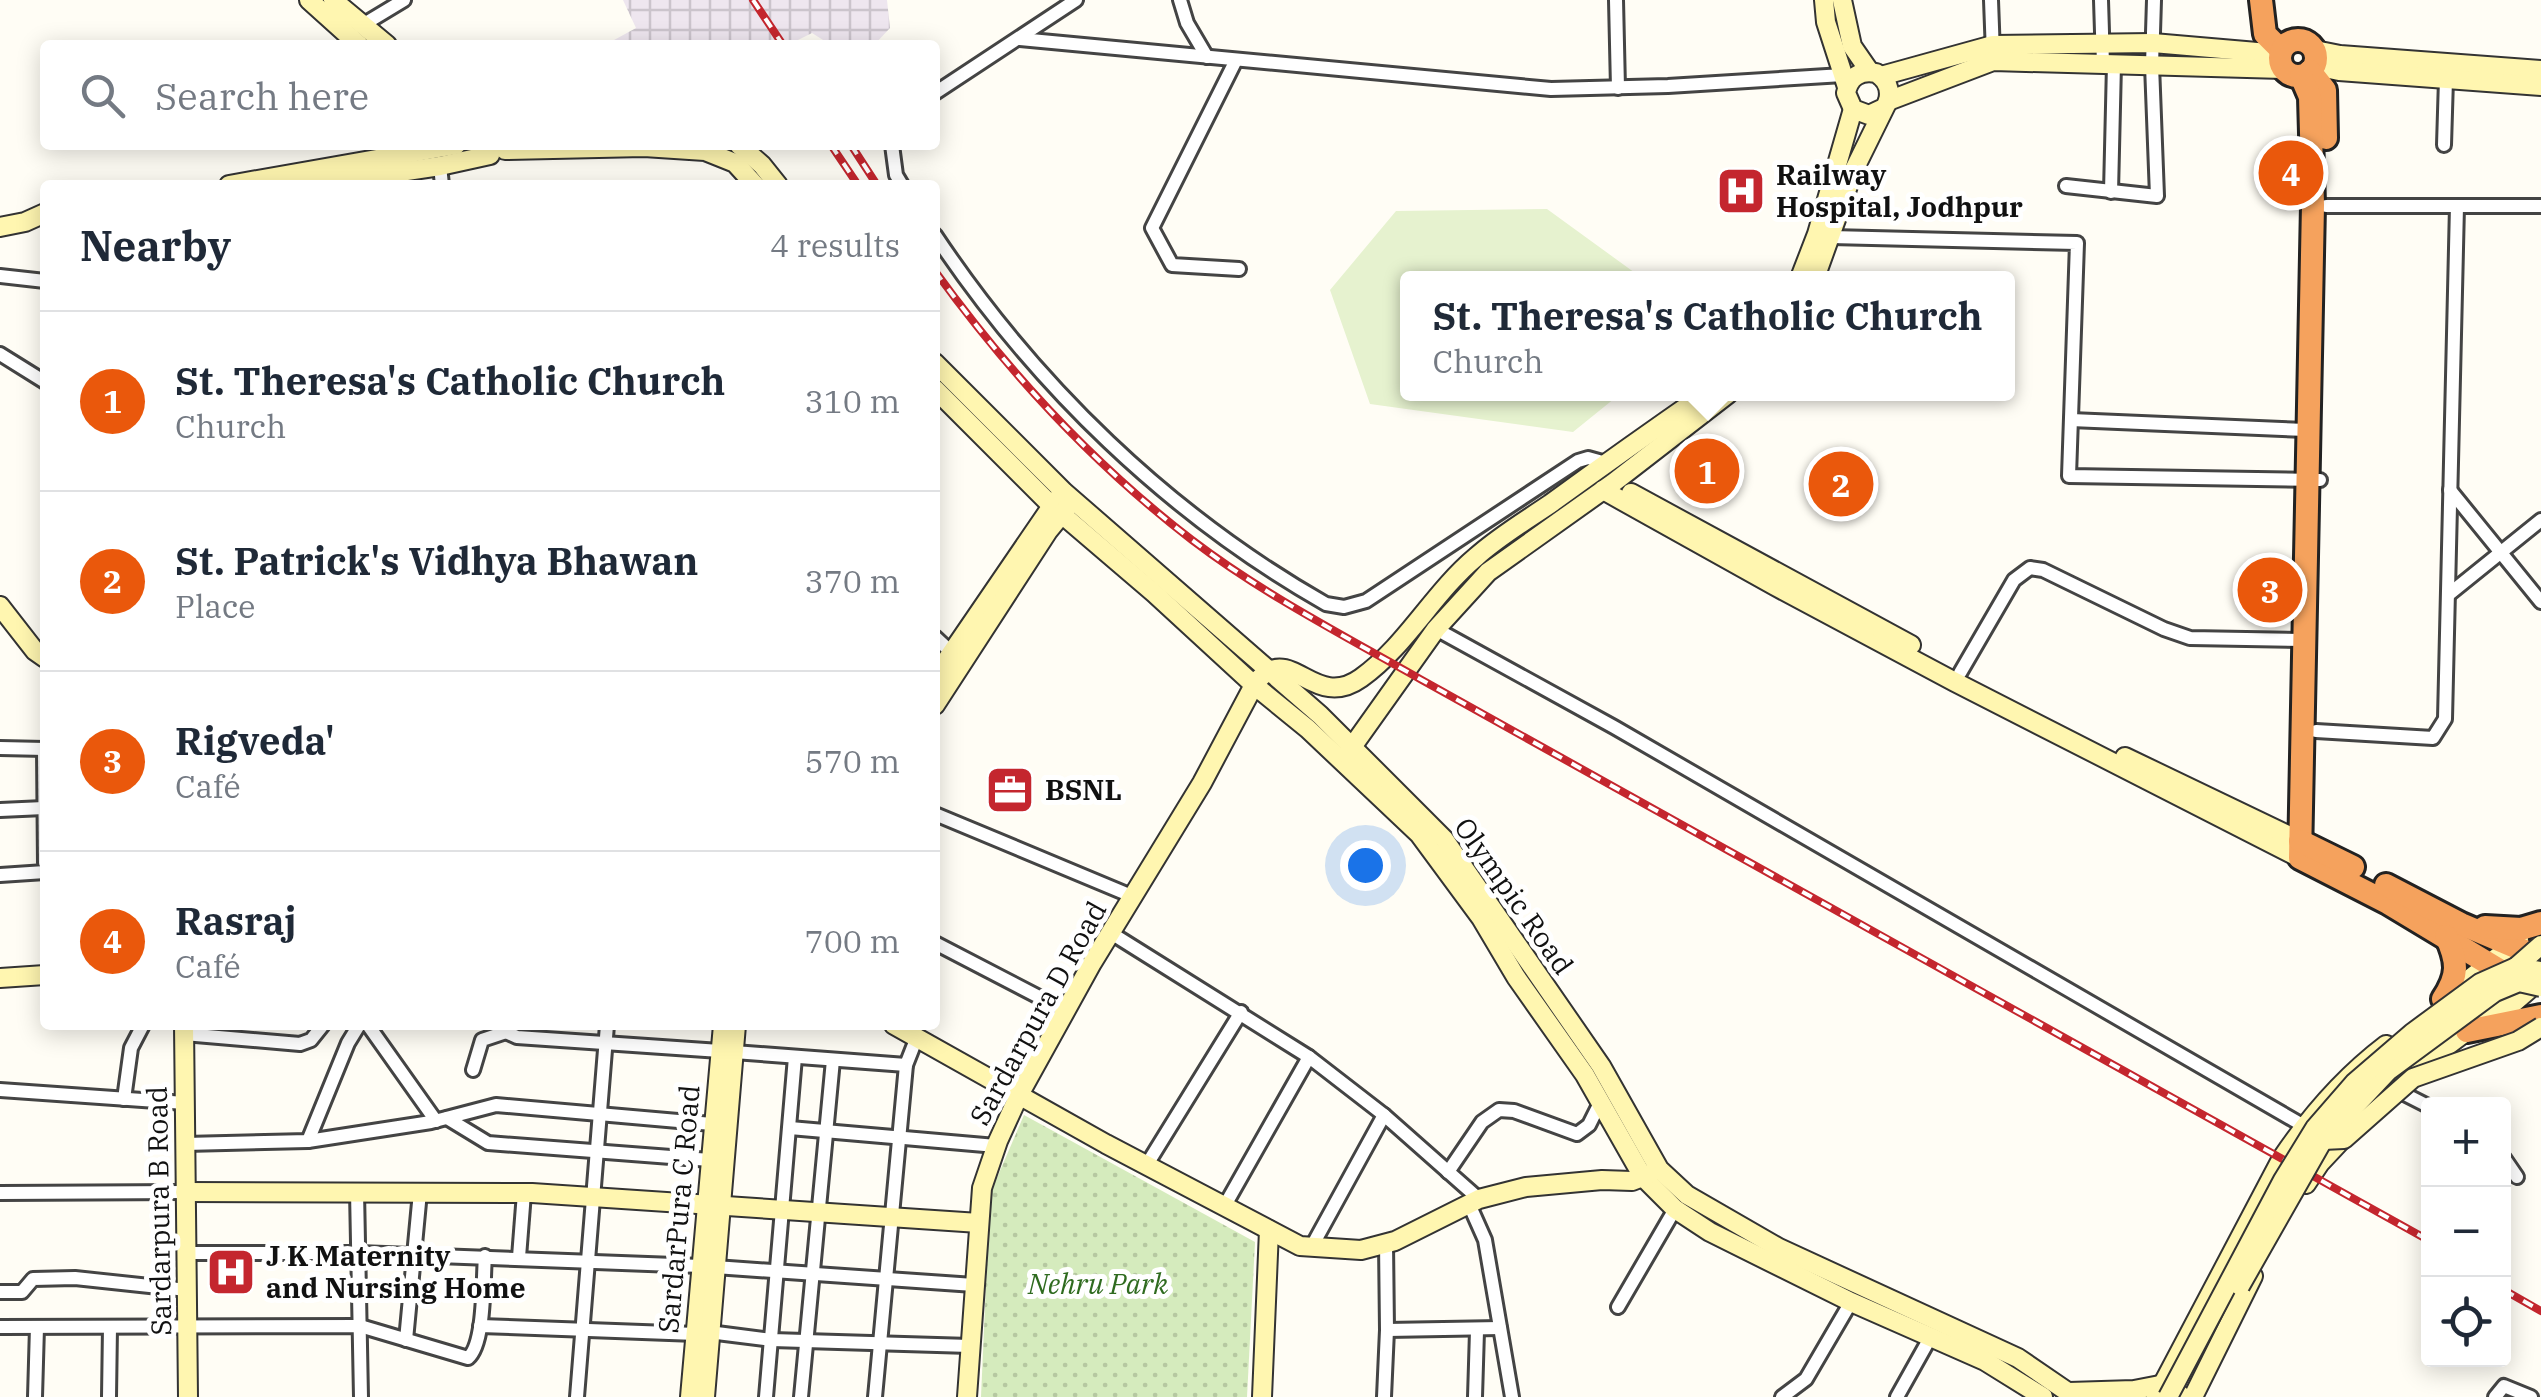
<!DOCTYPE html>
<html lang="en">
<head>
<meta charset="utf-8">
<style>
	body { margin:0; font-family:"IBM Plex Serif",serif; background:#f6f6f7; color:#1f2937 }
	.controls { position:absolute; right:30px; bottom:30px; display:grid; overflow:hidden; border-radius:10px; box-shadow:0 5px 25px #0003 }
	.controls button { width:90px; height:90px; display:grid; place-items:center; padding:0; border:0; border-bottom:2px solid #e0e1e3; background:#fff; color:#1f2937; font:50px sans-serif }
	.you { position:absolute; left:1365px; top:865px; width:35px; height:35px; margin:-25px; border:8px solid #fff; border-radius:50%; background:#1a73e8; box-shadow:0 0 0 15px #1a73e833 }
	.badge { display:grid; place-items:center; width:65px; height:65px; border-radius:50%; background:#ea580c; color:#fff; font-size:32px; font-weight:700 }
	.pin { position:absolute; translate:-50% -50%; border:5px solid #fff; box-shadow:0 2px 10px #0006 }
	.popup { position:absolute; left:1400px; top:271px; width:615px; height:130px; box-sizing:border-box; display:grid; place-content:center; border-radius:10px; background:#fff; filter:drop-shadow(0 2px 8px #0005); font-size:32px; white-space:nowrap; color:#747a83 }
	.popup b { font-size:38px; color:#1f2937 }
	.popup::after { content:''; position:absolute; left:50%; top:100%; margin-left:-20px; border:20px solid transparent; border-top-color:#fff }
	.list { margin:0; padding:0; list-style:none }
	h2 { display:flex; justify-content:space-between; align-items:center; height:130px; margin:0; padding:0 40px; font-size:42px }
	h2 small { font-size:32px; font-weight:400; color:#747a83 }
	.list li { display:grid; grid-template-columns:65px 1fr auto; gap:30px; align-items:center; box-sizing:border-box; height:180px; padding:0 40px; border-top:2px solid #e0e1e3 }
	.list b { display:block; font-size:38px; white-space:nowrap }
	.list p { margin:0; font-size:32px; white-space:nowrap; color:#747a83 }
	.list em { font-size:32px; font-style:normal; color:#747a83 }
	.icon { flex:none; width:55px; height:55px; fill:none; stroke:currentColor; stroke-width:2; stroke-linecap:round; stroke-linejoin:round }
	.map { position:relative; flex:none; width:2541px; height:1397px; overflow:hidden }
	.search { position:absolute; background:#fff; box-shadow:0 5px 25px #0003; left:40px; top:40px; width:900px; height:110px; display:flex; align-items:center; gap:25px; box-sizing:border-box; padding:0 35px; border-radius:10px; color:#747a83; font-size:38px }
	.panel { position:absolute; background:#fff; box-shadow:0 5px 25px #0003; left:40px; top:180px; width:900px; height:850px; border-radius:10px }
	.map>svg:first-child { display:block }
	.industrial { fill:url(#industrial-grid) }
	.green { fill:url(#green-dots) }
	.pitch { fill:#e6f2cf }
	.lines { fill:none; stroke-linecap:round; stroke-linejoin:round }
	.street-casing { stroke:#444; stroke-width:18 }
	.secondary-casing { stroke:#333; stroke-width:22 }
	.highway-casing { stroke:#222; stroke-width:28 }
	.street { stroke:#fff; stroke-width:12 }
	.secondary { stroke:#fff6b0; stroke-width:18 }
	.highway { stroke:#f5a25d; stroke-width:22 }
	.rail-casing { stroke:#c4262e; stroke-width:8 }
	.rail { stroke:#fff; stroke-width:4; stroke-dasharray:11; stroke-linecap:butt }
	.secondary-bridge-casing { stroke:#333; stroke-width:22; stroke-linecap:butt }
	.secondary-bridge { stroke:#fff6b0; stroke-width:18 }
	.labels { text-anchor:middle; stroke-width:10; stroke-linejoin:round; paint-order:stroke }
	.poi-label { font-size:28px; font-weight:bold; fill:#111; stroke:#fff; text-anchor:start }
	.street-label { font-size:28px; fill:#111; stroke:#fff }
	.park-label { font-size:28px; font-style:italic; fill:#2f6b1f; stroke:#fff }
</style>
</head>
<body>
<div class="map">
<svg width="2541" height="1397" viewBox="0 0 2541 1397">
	<defs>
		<pattern id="industrial-grid" width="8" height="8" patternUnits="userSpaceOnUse" patternTransform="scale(2.5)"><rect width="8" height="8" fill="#eee6ef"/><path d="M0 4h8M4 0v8" fill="none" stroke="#cbc4cc"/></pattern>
		<pattern id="green-dots" width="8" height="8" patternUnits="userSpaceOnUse" patternTransform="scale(2.5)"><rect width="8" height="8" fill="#d5ebbd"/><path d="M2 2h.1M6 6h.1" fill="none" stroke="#b6c8a1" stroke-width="1.8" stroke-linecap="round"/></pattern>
	</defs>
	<rect width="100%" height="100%" fill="#fffdf5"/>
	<!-- industrial -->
	<polygon class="industrial" points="623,0 887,0 890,28 874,45 831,45 812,33 788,45 605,45 636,28"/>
	<!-- green -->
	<polygon class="green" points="1024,1115 1255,1242 1247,1397 981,1397 990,1194"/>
	<!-- pitch -->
	<polygon class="pitch" points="1547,209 1642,278 1407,278 1407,394 1620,394 1573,432 1370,404 1330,290 1396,211"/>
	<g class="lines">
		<!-- street casing -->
		<g class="street-casing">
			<g id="street">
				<polyline points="1180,0 1187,23 1207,57"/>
				<polyline points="1616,0 1618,88"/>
				<polyline points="1991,0 1993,54"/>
				<polyline points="2101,0 2103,64"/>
				<polyline points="361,26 404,0"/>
				<polyline points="1020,39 1551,89 1668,86 1843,75"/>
				<polyline points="1236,60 1152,228 1172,265 1239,269"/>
				<polyline points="935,93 1076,0"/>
				<polyline points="892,145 896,175 902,185"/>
				<polyline points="2444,145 2446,79"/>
				<polyline points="440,166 442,185"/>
				<polyline points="2066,186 2157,196 2152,65 2154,0"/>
				<polyline points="2111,192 2114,64"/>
				<polyline points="2457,206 2541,206"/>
				<path d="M935,235C1035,385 1168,514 1326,604L1344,607L1366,601L1578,461L1588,458L1606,463"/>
				<polyline points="1831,237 2077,243 2069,476 2320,480"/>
				<polyline points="0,276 45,281"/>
				<polyline points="0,354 45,382"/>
				<polyline points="2071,420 2306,430"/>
				<polyline points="2450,490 2541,602"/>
				<polyline points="2448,595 2541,520"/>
				<polyline points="1436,629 1614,727 2304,1126"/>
				<polyline points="935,637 951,652"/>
				<polyline points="1960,673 2014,580 2030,568 2043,570 2164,629 2190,638 2305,640"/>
				<polyline points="2316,731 2433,738 2445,719 2457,206 2326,206"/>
				<polyline points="0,748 45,749"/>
				<polyline points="44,749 45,863"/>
				<polyline points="0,810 44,808"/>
				<polyline points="935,814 1134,897"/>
				<polyline points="0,875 45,872"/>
				<polyline points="1111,933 1309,1057 1384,1115 1479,1199"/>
				<polyline points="935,943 1066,1011"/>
				<polyline points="368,1025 436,1121"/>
				<polyline points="506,1025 506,1032 517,1037 720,1051"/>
				<polyline points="184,1034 300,1044 311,1040 323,1025"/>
				<polyline points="734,1052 906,1065"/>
				<polyline points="473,1070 482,1040 506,1032"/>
				<polyline points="2371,1077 2428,1106"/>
				<polyline points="0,1090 185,1103"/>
				<polyline points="124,1099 131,1048 143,1025"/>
				<polyline points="447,1118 488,1143 710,1160"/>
				<polyline points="790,1128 996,1146"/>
				<polyline points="308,1141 348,1043 359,1025"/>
				<polyline points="185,1144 308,1141 431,1122 496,1105 712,1124"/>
				<polyline points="2504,1158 2517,1177"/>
				<polyline points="1146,1166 1241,1012"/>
				<polyline points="1448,1172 1482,1122 1499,1110 1514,1111 1577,1134 1589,1125 1599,1105"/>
				<polyline points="357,1191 361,1397"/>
				<polyline points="0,1193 185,1192"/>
				<polyline points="1469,1204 1485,1240 1512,1397"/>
				<polyline points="1224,1207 1309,1057"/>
				<polyline points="1311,1248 1384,1115"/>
				<polyline points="186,1253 359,1253 701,1266"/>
				<polyline points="519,1257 524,1193"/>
				<polyline points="715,1267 974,1285"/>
				<polyline points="0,1292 22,1292 33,1279 75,1278 187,1290"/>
				<polyline points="1618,1307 1675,1209"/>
				<polyline points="480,1326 696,1334"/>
				<path d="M0,1327L360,1326L468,1358C485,1344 483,1280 485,1256"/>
				<polyline points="1387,1330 1500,1328"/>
				<polyline points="709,1332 772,1340 970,1346"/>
				<polyline points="406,1340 420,1192"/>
				<polyline points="35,1397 37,1327"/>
				<polyline points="109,1397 110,1327"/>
				<polyline points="577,1397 607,1025"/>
				<polyline points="766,1397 795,1057"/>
				<polyline points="801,1397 833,1060"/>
				<polyline points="875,1397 906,1065 917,1037"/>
				<polyline points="1384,1397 1387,1330 1386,1243"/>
				<polyline points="1475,1397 1477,1331"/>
				<polyline points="1782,1397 1806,1379 1851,1302"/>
				<polyline points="1897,1397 1930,1338"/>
				<polyline points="2495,1397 2504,1386 2531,1397"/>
			</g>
		</g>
		<!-- secondary casing -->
		<g class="secondary-casing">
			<g id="secondary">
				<polyline points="309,0 359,45"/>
				<polyline points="333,0 387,45"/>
				<polyline points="1824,0 1826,22 1847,87"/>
				<polyline points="1842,0 1852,46 1870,72"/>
				<polyline points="2315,50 2340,55 2541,70"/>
				<polyline points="2315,66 2339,71 2541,86"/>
				<polyline points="1881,76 1993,45 2153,43 2280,54"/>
				<polyline points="1888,101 1993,61 2283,69"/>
				<polyline points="739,145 762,165 778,185"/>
				<polyline points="505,150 644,147 705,151 735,163 755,185"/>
				<polyline points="229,185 456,145"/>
				<polyline points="313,185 440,166 490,155"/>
				<polyline points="0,227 25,222 45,213"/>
				<polyline points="1800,278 1817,234 1853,109"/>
				<path d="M1815,278L1853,172L1888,101C1891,89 1887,79 1876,73C1860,70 1849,77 1846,93L1853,109L1869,115L1884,108"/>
				<polyline points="935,363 1064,492 1320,715 1444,839 1601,1066 1659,1169 1687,1195 1779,1248 2018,1358 2075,1397"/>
				<polyline points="935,389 1051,505 1154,593 1254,685 1308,729 1419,834 1481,918 1516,977 1585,1075 1643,1177 1675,1209 1710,1232 1851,1302 1985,1361 2043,1397"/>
				<polyline points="1603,490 1775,586 1955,682 2300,858"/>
				<polyline points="1631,493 1911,645"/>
				<polyline points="0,606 35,651 45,658"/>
				<polyline points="935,677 1056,500"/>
				<polyline points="935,705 1048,531 1066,509"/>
				<polyline points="1347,754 1436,629 1488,572 1613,483 1728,394"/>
				<polyline points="2125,757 2300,841"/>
				<polyline points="0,978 45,975"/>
				<polyline points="2445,998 2519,940"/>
				<polyline points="184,1025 188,1397"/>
				<polyline points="894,1025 1106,1144 1300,1246 1361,1250 1395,1241 1479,1199 1526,1187 1602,1180 1632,1181 1650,1174"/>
				<polyline points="2404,1078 2467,1031 2510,1006 2541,979"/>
				<polyline points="2306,1184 2320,1163 2350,1131"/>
				<polyline points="185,1192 532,1193 979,1223"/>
				<polyline points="2069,1392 2134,1390 2165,1384 2183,1397"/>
				<polyline points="690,1397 723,1025"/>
				<polyline points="705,1397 736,1025"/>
				<path d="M967,1397L982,1188L998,1141L1019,1095L1092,963L1202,783L1254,685C1290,637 1312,713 1361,678C1406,646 1433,593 1476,557C1498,537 1525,521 1550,504C1601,467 1653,430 1705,394"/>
				<polyline points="1262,1397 1269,1230"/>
				<path d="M2156,1397L2282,1158C2311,1115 2344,1077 2386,1045"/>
				<polyline points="2193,1397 2253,1276"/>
			</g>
		</g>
		<!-- highway casing -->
		<g class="highway-casing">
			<g id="highway">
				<polyline points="2261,0 2265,34 2281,50"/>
				<circle cx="2298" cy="58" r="18"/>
				<polyline points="2310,71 2325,90 2326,138"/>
				<polyline points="2301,76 2310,97 2313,205 2300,858 2388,903 2519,982"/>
				<polyline points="2300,841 2353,867"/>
				<polyline points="2386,885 2461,924 2541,958"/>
				<polyline points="2485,927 2521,929 2541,923"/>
				<path d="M2443,999C2459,975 2458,962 2446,936"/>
				<polyline points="2467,1031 2541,1016"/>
			</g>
		</g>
		<!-- street -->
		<use href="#street" class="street"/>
		<!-- secondary -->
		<use href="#secondary" class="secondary"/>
		<!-- highway -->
		<use href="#highway" class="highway"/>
		<!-- rail casing -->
		<g class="rail-casing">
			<g id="rail">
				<polyline points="753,0 783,45"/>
				<polyline points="831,145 858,185"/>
				<polyline points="851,145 877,185"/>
				<path d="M935,271C1009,373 1093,464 1192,540C1263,594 1343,635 1420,679L2428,1240"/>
				<polyline points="2504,1290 2541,1311"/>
			</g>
		</g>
		<!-- rail -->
		<use href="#rail" class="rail"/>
		<!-- secondary-bridge casing -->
		<g class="secondary-bridge-casing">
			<g id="secondary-bridge">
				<polyline points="2516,967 2541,945"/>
				<polyline points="2323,1140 2344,1139 2413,1078 2518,1041 2541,1027"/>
				<polyline points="2240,1286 2323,1140 2388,1071 2495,992 2519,982 2541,987"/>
				<polyline points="2168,1397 2283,1180 2315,1128 2355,1082 2412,1033 2480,983 2516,967 2541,971"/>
			</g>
		</g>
		<!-- secondary-bridge -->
		<use href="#secondary-bridge" class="secondary-bridge"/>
	</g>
	<!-- icons -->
	<defs>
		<g id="hospital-square" transform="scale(2.5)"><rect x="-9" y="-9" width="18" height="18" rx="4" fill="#c4262e" stroke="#fff"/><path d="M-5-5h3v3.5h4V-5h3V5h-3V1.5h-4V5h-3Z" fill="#fff"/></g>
		<g id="office-square" transform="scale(2.5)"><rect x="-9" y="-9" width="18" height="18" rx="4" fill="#c4262e" stroke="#fff"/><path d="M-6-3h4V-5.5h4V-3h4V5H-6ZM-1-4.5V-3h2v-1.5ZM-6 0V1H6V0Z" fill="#fff"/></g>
	</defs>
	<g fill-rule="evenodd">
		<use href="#hospital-square" x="1741" y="191"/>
		<use href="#office-square" x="1010" y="790"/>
		<use href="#hospital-square" x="231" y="1272"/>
	</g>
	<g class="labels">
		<!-- poi labels -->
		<g class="poi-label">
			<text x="1776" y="185">Railway<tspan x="1776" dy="32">Hospital, Jodhpur</tspan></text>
			<text x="1045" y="800">BSNL</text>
			<text x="266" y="1266">J K Maternity<tspan x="266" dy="32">and Nursing Home</tspan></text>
		</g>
		<!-- street labels -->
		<g class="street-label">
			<text transform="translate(1514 896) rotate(55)" y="10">Olympic Road</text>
			<text transform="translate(1038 1013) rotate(-61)" y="10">Sardarpura D Road</text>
			<text transform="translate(679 1209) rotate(-85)" y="10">SardarPura C Road</text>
			<text transform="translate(159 1211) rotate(-91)" y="10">Sardarpura B Road</text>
		</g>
		<!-- park labels -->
		<g class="park-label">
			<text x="1098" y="1294">Nehru Park</text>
		</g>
	</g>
</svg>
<div class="controls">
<button>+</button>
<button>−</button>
<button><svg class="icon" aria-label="locate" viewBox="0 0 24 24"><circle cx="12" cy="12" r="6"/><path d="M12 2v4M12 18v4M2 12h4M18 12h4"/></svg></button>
</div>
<div class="you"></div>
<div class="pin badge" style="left:1707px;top:471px">1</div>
<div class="popup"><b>St. Theresa's Catholic Church</b>Church</div>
<div class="pin badge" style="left:1841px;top:484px">2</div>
<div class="pin badge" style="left:2270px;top:590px">3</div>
<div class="pin badge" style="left:2291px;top:173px">4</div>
<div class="search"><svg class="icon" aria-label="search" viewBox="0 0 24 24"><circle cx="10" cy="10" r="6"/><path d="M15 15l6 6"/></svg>Search here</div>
<section class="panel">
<h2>Nearby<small>4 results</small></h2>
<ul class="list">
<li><span class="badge">1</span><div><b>St. Theresa's Catholic Church</b><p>Church</p></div><em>310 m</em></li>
<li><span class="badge">2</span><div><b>St. Patrick's Vidhya Bhawan</b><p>Place</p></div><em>370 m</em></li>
<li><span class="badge">3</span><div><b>Rigveda'</b><p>Café</p></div><em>570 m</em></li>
<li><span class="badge">4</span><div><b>Rasraj</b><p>Café</p></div><em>700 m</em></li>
</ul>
</section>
</div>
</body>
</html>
